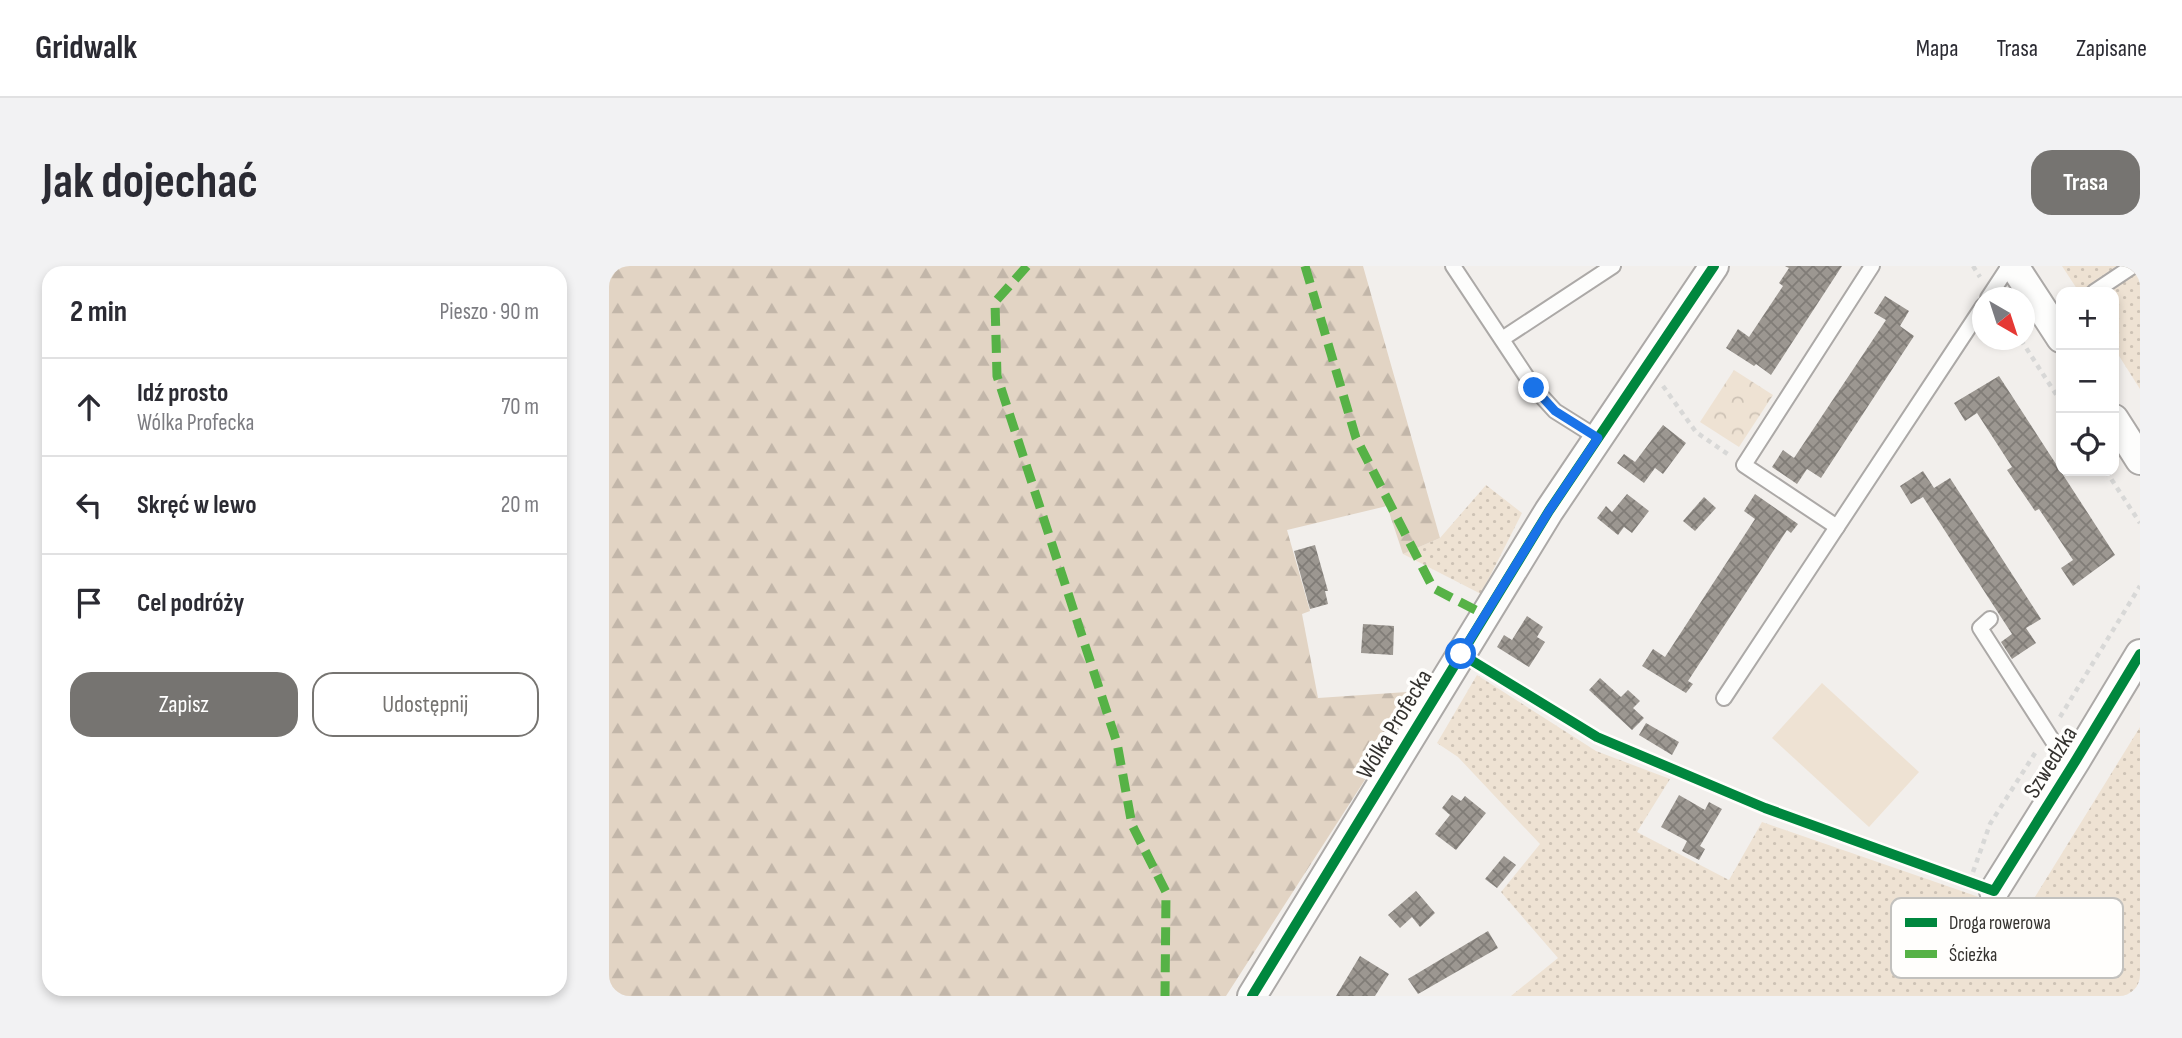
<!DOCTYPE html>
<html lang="pl">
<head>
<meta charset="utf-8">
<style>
	body { margin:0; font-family:"Sofia Sans Condensed",sans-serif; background:#f2f2f3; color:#2b2b33 }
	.controls { position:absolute; right:21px; top:21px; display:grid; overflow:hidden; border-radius:14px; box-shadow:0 4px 10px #0003 }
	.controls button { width:63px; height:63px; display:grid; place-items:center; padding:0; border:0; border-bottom:2px solid #e1e1e2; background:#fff; color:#2b2b33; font:35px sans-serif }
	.compass { position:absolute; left:1363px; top:21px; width:63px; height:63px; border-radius:50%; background:#fff; box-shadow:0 4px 10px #0003; rotate:141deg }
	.stop { position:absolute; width:21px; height:21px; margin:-16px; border:5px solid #1a73e8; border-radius:50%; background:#fff }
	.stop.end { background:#1a73e8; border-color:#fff; box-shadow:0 2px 7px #0008 }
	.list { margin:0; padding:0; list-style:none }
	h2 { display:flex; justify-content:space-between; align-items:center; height:91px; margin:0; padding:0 28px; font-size:30px }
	h2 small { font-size:23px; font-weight:400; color:#7c7c81 }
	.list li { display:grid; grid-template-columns:46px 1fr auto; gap:21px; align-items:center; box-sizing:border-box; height:98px; padding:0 28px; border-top:2px solid #e1e1e2 }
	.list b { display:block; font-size:26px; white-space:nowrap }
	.list p { margin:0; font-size:23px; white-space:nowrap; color:#7c7c81 }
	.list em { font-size:23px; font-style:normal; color:#7c7c81 }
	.actions { display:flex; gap:14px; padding:21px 28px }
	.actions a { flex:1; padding:16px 0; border:2px solid #767471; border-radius:21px; text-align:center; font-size:24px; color:#767471 }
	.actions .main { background:#767471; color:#fff }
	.icon { flex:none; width:38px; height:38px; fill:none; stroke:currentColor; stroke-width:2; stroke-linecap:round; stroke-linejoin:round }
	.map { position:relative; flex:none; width:1531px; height:730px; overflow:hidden; border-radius:21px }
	header { display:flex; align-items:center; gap:42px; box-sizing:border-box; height:98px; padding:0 35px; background:#fff; border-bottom:2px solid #e1e1e2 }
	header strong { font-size:33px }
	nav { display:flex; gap:38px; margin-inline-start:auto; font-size:24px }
	.intro { display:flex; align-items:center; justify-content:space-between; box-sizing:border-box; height:168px; padding:0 42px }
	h1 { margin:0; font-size:49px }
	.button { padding:18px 32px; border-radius:21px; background:#767471; color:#fff; font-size:24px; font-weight:700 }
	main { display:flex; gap:42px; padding:0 42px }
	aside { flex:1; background:#fff; border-radius:21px; box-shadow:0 4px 10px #0003 }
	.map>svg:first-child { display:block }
	.grass { fill:url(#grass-dots) }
	.forest { fill:url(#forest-firs) }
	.park { fill:url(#park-crowns) }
	.garden { fill:#eee2d3 }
	.building { fill:url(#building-cross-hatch) }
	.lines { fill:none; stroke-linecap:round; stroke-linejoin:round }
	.service-casing { stroke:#aca9a7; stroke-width:18 }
	.minor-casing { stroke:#aca9a7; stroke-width:32 }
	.path { stroke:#d8d8d7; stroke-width:4.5; stroke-dasharray:5 5; stroke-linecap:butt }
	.service { stroke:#fdfdfc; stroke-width:14 }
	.minor { stroke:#fdfdfc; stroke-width:28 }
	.quiet { stroke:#56b246; stroke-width:9; stroke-dasharray:18 9; stroke-linecap:butt }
	.cycleway-casing { stroke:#fffefc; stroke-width:15 }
	.cycleway { stroke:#00873e; stroke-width:10 }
	.route { stroke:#1a73e8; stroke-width:9 }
	.labels { text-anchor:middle; stroke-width:7; stroke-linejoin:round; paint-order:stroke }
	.street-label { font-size:24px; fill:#34322f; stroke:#fffefc }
	.key { fill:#fffefc; stroke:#c2c1be; stroke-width:2 }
	.key-label { font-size:19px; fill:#34322f }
</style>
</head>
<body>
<header>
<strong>Gridwalk</strong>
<nav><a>Mapa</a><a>Trasa</a><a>Zapisane</a></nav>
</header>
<div class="intro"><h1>Jak dojechać</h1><a class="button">Trasa</a></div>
<main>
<aside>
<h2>2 min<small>Pieszo · 90 m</small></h2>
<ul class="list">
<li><svg class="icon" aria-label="ahead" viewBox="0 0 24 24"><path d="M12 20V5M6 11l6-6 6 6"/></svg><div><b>Idź prosto</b><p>Wólka Profecka</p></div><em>70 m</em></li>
<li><svg class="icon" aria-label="left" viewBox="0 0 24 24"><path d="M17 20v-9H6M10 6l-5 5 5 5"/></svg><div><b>Skręć w lewo</b></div><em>20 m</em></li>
<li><svg class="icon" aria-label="arrive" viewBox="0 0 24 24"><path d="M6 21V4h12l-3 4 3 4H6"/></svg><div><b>Cel podróży</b></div></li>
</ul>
<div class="actions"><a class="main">Zapisz</a><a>Udostępnij</a></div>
</aside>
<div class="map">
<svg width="1531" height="730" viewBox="0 0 1531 730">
	<defs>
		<pattern id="grass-dots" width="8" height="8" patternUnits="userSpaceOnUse" patternTransform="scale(1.75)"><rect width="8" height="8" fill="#eee2d3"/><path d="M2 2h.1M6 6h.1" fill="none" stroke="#cdc2b5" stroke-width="1.8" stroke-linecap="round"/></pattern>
		<pattern id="forest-firs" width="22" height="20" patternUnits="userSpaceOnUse" patternTransform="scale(1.75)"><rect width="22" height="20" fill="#e2d4c4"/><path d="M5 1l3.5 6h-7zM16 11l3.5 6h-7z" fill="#c2b6a9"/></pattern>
		<pattern id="park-crowns" width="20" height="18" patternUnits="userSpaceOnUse" patternTransform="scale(1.75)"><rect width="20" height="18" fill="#eee2d3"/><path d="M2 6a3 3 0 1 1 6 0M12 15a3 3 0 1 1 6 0" fill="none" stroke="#cdc2b5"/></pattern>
		<pattern id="building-cross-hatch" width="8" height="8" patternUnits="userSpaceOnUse" patternTransform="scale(1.75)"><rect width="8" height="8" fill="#9c9791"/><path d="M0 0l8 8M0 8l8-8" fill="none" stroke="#807c77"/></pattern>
	</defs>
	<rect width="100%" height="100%" fill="#f2efec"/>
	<!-- grass -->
	<g class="grass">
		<polygon points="1453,0 1531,0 1531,123 1505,82 1505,26 1470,26"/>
		<polygon points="877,219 913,247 872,328 794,288 831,272"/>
		<polygon points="868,409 987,485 1061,513 1028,566 1120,614 1153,556 1416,647 1531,461 1531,730 902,730 949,692 892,626 931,578 849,491 828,477"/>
	</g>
	<!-- forest -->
	<polygon class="forest" points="0,0 754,0 831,272 794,288 778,240 678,264 701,345 693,348 709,432 813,425 617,730 0,730"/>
	<!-- park -->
	<polygon class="park" points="1125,104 1164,129 1130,181 1091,156"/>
	<!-- garden -->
	<polygon class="garden" points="1213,417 1310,506 1260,561 1163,472"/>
	<!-- building -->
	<g class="building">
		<polygon points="1176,0 1233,0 1162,109 1147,98 1145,100 1117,82 1129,63 1140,71 1174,20 1170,17 1180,2"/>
		<polygon points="1276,30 1300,45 1291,60 1305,70 1212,212 1198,203 1188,218 1163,201 1174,184 1185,192 1277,54 1265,47"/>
		<polygon points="1390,110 1506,289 1464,320 1452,302 1464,294 1430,243 1426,245 1398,204 1403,201 1368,147 1356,155 1345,137"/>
		<polygon points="1054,159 1077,177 1054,208 1046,202 1035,217 1008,197 1015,188 1026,196"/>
		<polygon points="1314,205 1325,222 1341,212 1432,353 1417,362 1427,377 1403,393 1392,376 1403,368 1314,231 1302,238 1291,220"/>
		<polygon points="1018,228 1040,245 1023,267 1015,261 1009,269 988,252 997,240 1003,246"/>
		<polygon points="1146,228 1189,258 1182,267 1178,264 1079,415 1084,418 1077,427 1033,400 1044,383 1056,391 1146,253 1135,245"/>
		<polygon points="1095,231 1107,242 1086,265 1074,255"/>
		<polygon points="706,279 719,325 716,325 719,338 701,343 685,285"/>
		<polygon points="918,350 934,361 928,371 936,376 920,401 888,381 895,369 903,374"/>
		<polygon points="754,358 785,360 784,389 752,387"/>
		<polygon points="991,412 1012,431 1019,424 1031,435 1024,442 1035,452 1023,464 980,424"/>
		<polygon points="1037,457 1070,476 1063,489 1030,469"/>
		<polygon points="843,529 852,535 856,530 877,547 847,584 826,568 841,549 833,542"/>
		<polygon points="1070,529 1096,544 1100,536 1113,543 1091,580 1096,583 1090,594 1073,585 1078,575 1052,561"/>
		<polygon points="895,590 907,599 888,622 876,613"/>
		<polygon points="807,625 826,647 811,661 803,651 791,662 779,649"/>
		<polygon points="879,665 889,682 809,728 799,713"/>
		<polygon points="751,690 780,708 766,730 727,730"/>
	</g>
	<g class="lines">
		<!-- service casing -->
		<g class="service-casing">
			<g id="service">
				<polyline points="844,0 925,122 946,145 989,172"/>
				<polyline points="1485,26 1524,0"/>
				<polyline points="1379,32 1400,0"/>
				<polyline points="893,73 1004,0"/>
				<polyline points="1228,261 1135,199 1263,0"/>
				<polyline points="1381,353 1371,362 1447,480 1467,494"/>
				<polyline points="1115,432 1374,40"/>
			</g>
		</g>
		<!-- minor casing -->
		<g class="minor-casing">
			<g id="minor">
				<polyline points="1405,0 1452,72"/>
				<polyline points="1505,153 1531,194"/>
				<polyline points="1385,625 1467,494 1531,388"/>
				<polyline points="643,730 940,245 1105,0"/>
			</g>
		</g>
		<!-- path -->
		<g class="path">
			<polyline points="1364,0 1371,11"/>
			<polyline points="1412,74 1452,136"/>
			<polyline points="1054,120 1087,166 1120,189"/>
			<polyline points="1497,205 1531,257"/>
			<polyline points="1451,451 1531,320"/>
			<polyline points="1364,606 1381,558 1428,484"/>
		</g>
		<!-- service -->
		<use href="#service" class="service"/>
		<!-- minor -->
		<use href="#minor" class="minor"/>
		<!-- quiet -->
		<g class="quiet">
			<polyline points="418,0 386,36 388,110 508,477 523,559 557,626 556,730"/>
			<polyline points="696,0 747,172 824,322 876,349"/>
		</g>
		<!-- cycleway casing -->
		<g class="cycleway-casing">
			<g id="cycleway">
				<polyline points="852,388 988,471 1156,542 1385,625 1467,494 1531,388"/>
				<polyline points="643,730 940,245 1105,0"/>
			</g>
		</g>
		<!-- cycleway -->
		<use href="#cycleway" class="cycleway"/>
	</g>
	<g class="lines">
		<!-- route -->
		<polyline class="route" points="852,388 940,245 989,172 946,145 925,122"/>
	</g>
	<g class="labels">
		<!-- street labels -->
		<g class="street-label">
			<text transform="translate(785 458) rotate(-59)" y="8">Wólka Profecka</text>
			<text transform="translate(1441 496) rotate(-58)" y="8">Szwedzka</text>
		</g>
	</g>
	<!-- legend -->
	<rect x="1282" y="632" width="232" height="80" rx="10" class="key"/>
	<rect x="1296" y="652" width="32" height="9" fill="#00873e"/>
	<rect x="1296" y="684" width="32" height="8" fill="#56b246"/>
	<g class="key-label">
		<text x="1340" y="663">Droga rowerowa</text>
		<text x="1340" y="695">Ścieżka</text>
	</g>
</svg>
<div class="controls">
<button>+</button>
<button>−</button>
<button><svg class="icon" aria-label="locate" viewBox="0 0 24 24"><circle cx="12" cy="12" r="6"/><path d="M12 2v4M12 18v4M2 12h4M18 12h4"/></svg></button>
</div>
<svg class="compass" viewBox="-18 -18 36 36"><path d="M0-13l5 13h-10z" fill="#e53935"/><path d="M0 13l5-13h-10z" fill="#7c7c81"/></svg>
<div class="stop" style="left:852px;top:388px"></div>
<div class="stop end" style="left:925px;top:122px"></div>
</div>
</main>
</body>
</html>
